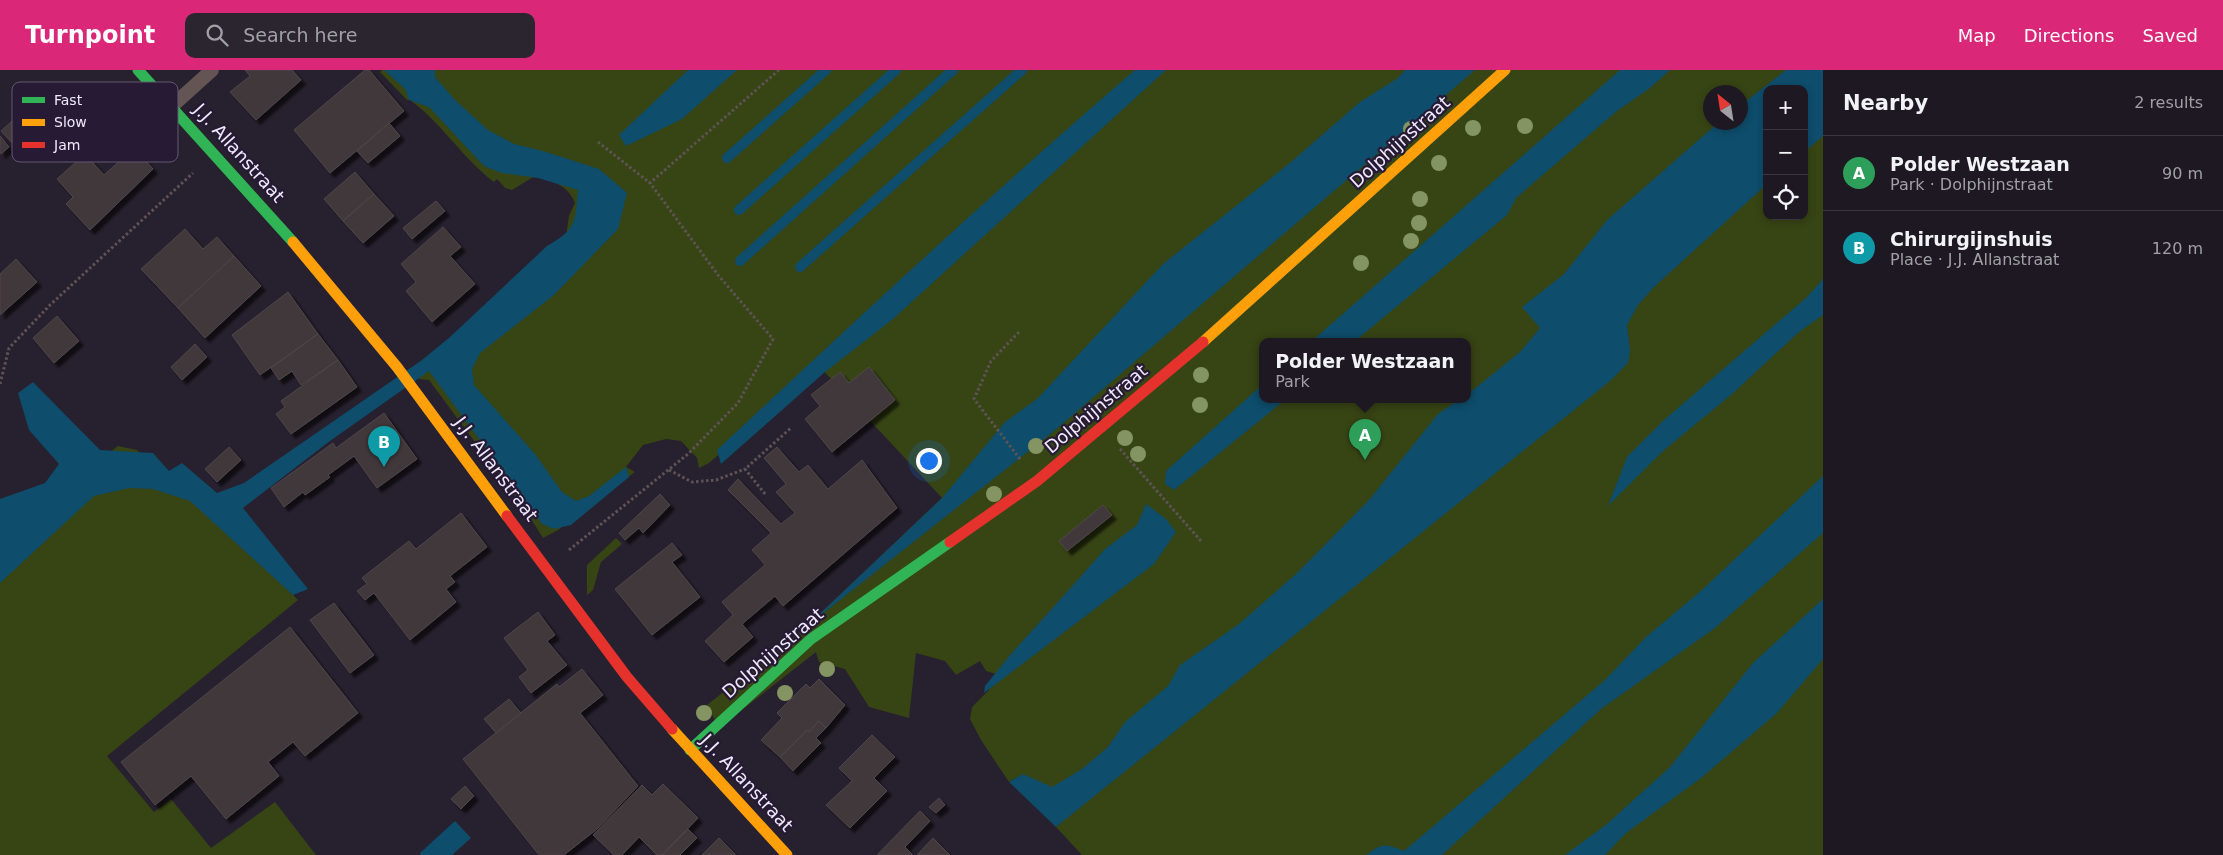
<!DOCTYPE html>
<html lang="en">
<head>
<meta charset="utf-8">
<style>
	body { margin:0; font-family:"DejaVu Sans",sans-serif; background:#2a252f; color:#f1f3f6 }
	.controls { position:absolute; right:15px; top:15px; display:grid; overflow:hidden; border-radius:10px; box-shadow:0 2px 8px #0003 }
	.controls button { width:45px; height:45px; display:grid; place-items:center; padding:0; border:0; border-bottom:1px solid #3b3740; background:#1d1822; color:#f1f3f6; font:25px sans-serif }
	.compass { position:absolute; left:1703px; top:15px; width:45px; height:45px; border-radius:50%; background:#1d1822; box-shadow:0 2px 8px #0003; rotate:330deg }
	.you { position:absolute; left:928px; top:390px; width:18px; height:18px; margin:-12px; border:4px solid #fff; border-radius:50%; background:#1a73e8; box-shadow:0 0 0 8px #1a73e833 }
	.badge { display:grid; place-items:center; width:32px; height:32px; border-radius:50%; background:#db2777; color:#fff; font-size:16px; font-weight:700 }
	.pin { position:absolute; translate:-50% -41px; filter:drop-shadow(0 1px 2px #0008) }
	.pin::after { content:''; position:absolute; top:26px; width:18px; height:15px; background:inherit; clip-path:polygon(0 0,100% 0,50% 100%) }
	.popup { position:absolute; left:1259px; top:268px; width:212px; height:65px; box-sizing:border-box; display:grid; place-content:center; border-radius:10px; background:#1d1822; filter:drop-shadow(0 1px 4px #0005); font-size:16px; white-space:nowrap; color:#a0a0a5 }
	.popup b { font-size:19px; color:#f1f3f6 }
	.popup::after { content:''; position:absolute; left:50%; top:100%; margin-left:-10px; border:10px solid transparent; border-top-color:#1d1822 }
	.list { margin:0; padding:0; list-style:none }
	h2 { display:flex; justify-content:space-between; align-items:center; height:65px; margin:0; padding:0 20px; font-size:21px }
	h2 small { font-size:16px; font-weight:400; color:#a0a0a5 }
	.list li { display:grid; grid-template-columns:32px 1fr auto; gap:15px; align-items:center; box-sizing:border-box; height:75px; padding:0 20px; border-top:1px solid #3b3740 }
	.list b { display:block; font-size:19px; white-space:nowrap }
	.list p { margin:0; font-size:16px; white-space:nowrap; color:#a0a0a5 }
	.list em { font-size:16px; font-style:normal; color:#a0a0a5 }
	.icon { flex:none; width:28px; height:28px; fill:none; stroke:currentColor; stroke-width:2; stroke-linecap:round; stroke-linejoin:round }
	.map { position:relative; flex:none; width:1823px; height:785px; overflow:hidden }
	header { display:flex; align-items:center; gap:30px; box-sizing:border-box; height:70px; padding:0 25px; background:#db2777; color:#fff }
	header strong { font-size:24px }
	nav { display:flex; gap:28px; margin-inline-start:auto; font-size:18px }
	.search { width:350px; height:45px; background:#2a252f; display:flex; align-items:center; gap:12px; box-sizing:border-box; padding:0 18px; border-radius:10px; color:#a0a0a5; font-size:19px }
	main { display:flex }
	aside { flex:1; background:#1d1822 }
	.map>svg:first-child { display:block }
	.green { fill:#374414; fill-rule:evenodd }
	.water { fill:#0e4d6c }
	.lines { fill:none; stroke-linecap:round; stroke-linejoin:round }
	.stream { stroke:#0e4d6c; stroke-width:10 }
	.building { fill:#40373a; stroke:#4f474a; filter:url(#shadow) }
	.path { stroke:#5f5355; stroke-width:3; stroke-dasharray:2.5 2.5; stroke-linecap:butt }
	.lane { stroke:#645554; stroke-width:14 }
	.fast { stroke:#30b455; stroke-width:11 }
	.slow { stroke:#ff9f0a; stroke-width:11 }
	.jam { stroke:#e5322d; stroke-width:11 }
	.tree { fill:#849462 }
	.labels { text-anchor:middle; stroke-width:4.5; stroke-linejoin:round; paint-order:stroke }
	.street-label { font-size:18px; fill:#f1eafc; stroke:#261a34 }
	.key { fill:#261a34; stroke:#635870; stroke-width:1 }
	.key-label { font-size:14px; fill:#f1eafc }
</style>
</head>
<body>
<header>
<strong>Turnpoint</strong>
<div class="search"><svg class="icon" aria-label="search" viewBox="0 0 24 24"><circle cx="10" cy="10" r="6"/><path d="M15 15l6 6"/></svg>Search here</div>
<nav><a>Map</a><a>Directions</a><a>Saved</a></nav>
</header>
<main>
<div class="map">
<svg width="1823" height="785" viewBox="0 0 1823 785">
	<defs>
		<filter id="shadow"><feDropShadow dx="4.5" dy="4.5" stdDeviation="1" flood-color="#0009"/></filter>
	</defs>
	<rect width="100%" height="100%" fill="#27202e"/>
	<!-- green -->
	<g class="green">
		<path d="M382,0H1823V785H1082L1056,757L1061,753L1016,708L1009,712L981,670L970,649L972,637L989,620L1002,596L996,604L986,601L980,591L956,605L945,591L916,583L909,648L869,637L845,599L819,592L816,582L719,658L707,635L807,556L942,428L820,297L709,393L699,398L697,388L681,371L666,369L643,375L626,397L635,402L558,460L543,468L526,441L429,310L418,309L566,166L569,146L575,133C569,116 553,112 538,104L512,120L505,118L497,109L494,112C462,88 442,53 410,30H407L380,2ZM1767,19H1804V146H1767ZM1710,22H1740V52H1710ZM1262,271H1468V329H1262Z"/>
		<polygon points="118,376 137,380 166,410 193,422 298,530 107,686 154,742 171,729 211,778 275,732 316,785 0,785 0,437 79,406"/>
		<polygon points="616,468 622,474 601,492 593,520 587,525 587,495"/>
	</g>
	<!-- water -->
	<g class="water">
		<path d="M384,0H435V7L455,30L488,60L514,74L543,81L599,99L627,123L618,159L554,225L480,283L472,299L474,315L535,384L562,422L576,431L589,426L626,397L629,407L571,455L554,459L542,454L429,301L330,371L243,438L308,519L293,525L190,431L153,419L129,418L94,426L0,513V429L45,413L59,394L29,360L18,323L33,312L100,380L153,383L169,401L182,393L217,423L244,413L422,290L450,267L547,176C577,159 575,152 578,120L538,108L502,103L484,96L429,37L409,30L405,19Z"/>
		<polygon points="688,0 737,0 682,49 626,76 619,65"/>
		<path d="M1135,0H1166L893,249L825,302L721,394L717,380C855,251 992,123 1135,0Z"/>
		<polygon points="1405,0 1475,0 1054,361 807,556 942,428 1005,352 1037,329 1163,194 1291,92 1360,32 1398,8"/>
		<polygon points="1620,0 1670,0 1650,18 1617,41 1516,128 1507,145 1355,271 1312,271"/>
		<polygon points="1786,0 1823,0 1823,66 1804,82 1804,19 1767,19 1767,114 1654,217 1638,235 1627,255 1630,281 1628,293 1610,311 1056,757 1009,712 1023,704 1052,717 1082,699 1108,677 1125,652 1168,616 1180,595 1239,554 1297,503 1369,430 1438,344 1460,329 1468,329 1468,324 1520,282 1540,258 1522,237 1564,204 1607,150 1718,53 1740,52 1741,35"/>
		<polygon points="1823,209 1823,245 1799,262 1732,324 1663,381 1608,436 1627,387 1664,350 1806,228"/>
		<polygon points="1262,315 1262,329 1286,329 1174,420 1165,414 1166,401"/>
		<path d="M1823,406V463L1715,558L1601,639L1442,785H1366C1383,772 1386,774 1404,781L1605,610L1646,567L1702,520Z"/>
		<polygon points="1146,434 1166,449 1176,462 1154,494 984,623 985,616 1011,584 1075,513 1105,479 1137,455"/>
		<polygon points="1823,529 1823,589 1777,643 1701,708 1626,763 1605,785 1565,785 1607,754 1670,697 1753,593"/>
		<polygon points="455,751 471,768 452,785 421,785 420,783"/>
	</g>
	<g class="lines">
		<!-- stream -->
		<g class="stream">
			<polyline points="727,88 826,0"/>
			<polyline points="739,140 896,0"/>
			<polyline points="740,191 953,0"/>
			<polyline points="800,197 1022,0"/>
		</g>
	</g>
	<!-- building -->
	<g class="building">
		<polygon points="245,0 292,0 301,10 256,50 230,22 250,6"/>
		<polygon points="365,0 369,0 404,41 330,103 294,60"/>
		<polygon points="21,43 33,56 13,74 1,61"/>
		<polygon points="389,53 400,66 368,93 357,81"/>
		<polygon points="0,66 9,77 1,84 0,82"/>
		<polygon points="134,78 153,99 90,160 66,134 73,127 57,109 85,84 104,105"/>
		<polygon points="355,102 374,124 343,151 324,129"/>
		<polygon points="374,124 394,146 363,173 343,151"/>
		<polygon points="436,131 445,141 412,169 403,158"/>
		<polygon points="443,157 461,177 450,186 475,214 432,252 406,221 416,212 401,194"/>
		<polygon points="185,159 203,179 217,167 234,186 178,238 141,199"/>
		<polygon points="234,186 261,216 205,268 178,238"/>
		<polygon points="16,189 37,212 0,245 0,204"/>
		<polygon points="288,222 318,264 260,305 232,265"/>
		<polygon points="57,246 79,271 54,293 33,268"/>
		<polygon points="318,264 338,290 301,315 292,301 279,310 271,298"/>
		<polygon points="195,274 207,287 182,310 171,297"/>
		<polygon points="338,290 357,317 291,364 276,344 285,337 281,331"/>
		<polygon points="869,297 895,330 832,382 805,349 820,336 811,325 840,302 849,313"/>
		<polygon points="384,343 417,389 377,418 354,386 328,405 330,407 305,425 303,422 284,437 271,418 333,373 336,378"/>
		<polygon points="229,377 241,390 217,412 205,399"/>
		<polygon points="777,377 799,402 808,395 828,419 862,390 897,438 783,536 775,526 742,554 753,567 724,592 705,571 733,545 722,532 765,495 752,480 771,463 728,420 738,409 781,454 795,443 776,422 786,414 764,388"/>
		<polygon points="660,424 670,435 643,463 639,458 625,470 619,463"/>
		<polygon points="1103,435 1112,445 1067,481 1059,471"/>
		<polygon points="461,443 487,477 450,506 455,512 446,519 456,532 410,570 374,523 365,530 357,521 367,514 362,508 409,471 416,479"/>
		<polygon points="672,473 682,485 672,492 700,527 652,565 615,519"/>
		<polygon points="334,533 374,585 350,603 310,550"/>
		<polygon points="538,542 555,565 547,571 567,595 531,623 519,607 528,600 504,568"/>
		<polygon points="290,557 358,643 305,686 293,672 268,692 279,706 226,749 191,706 155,735 121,692"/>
		<polygon points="582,599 603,625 580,643 638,716 597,759 564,785 539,785 463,689 557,614 559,617"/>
		<polygon points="819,609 845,635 826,658 819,651 809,662 807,660 780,687 761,670 782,648 777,643 806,614 810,618"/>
		<polygon points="509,629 521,643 496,663 484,649"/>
		<polygon points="819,651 826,658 816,668 821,673 793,701 780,687 807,660 809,662"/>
		<polygon points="872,665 895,687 874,708 887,721 850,758 826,735 852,711 839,698"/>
		<polygon points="663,714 698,748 662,785 657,785 639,767 622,785 614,785 593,765 642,715 652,725"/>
		<polygon points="465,716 474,726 461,739 451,729"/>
		<polygon points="939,728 945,735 936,743 929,737"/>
		<polygon points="920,741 930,751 905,777 913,785 877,785"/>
		<polygon points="688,759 697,768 680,785 664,785 663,784"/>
		<polygon points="719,768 736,785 702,785"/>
		<polygon points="933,768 950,785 917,785"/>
	</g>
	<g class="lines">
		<!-- path -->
		<g class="path">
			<polyline points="598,72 650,113"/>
			<polyline points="0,314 9,278 50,235 193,103"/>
			<polyline points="1120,379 1201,471"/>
			<polyline points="1020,389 974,329 991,291 1020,261"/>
			<polyline points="669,400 692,412 716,410 745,399"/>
			<polyline points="765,424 745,399 792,357"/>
			<polyline points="569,480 688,384 738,333 773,269 718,205 650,113 779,0"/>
		</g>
		<!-- lane -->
		<polyline class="lane" points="171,37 212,0"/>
		<!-- fast -->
		<g class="fast">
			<polyline points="138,0 293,172"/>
			<polyline points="690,680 811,569 950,472"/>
		</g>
		<!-- slow -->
		<g class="slow">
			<polyline points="293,172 397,297 507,446"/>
			<polyline points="1203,272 1505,0"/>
			<polyline points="672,659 787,785"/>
		</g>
		<!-- jam -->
		<g class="jam">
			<polyline points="507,446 627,607 672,659"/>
			<polyline points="950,472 1037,411 1203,272"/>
		</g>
	</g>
	<!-- trees -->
	<g class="tree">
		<circle cx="1525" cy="56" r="8"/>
		<circle cx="1473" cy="58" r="8"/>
		<circle cx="1411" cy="59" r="8"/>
		<circle cx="1439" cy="93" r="8"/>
		<circle cx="1420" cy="129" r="8"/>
		<circle cx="1419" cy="153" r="8"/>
		<circle cx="1411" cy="171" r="8"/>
		<circle cx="1361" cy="193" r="8"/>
		<circle cx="1201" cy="305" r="8"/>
		<circle cx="1200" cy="335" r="8"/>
		<circle cx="1125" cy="368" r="8"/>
		<circle cx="1036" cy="376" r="8"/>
		<circle cx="1138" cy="384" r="8"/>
		<circle cx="994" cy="424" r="8"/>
		<circle cx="827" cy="599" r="8"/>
		<circle cx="785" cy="623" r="8"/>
		<circle cx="704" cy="643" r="8"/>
	</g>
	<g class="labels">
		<!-- street labels -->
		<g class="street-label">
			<text transform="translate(1400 72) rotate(-42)" y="6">Dolphijnstraat</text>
			<text transform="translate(239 83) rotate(48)" y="6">J.J. Allanstraat</text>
			<text transform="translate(1096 339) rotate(-40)" y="6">Dolphijnstraat</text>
			<text transform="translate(496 399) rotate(53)" y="6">J.J. Allanstraat</text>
			<text transform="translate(773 583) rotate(-41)" y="6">Dolphijnstraat</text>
			<text transform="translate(747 713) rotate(47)" y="6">J.J. Allanstraat</text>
		</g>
	</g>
	<!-- legend -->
	<rect x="12" y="12" width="166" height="80" rx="8" class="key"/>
	<rect x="22" y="27" width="23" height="6" fill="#30b455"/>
	<rect x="22" y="49" width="23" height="7" fill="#ff9f0a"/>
	<rect x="22" y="72" width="23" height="6" fill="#e5322d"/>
	<g class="key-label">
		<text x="54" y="35">Fast</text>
		<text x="54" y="57">Slow</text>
		<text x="54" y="80">Jam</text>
	</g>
</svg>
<div class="controls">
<button>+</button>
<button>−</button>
<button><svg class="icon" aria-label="locate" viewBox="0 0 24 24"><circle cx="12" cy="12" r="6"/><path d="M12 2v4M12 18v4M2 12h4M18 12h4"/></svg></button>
</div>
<svg class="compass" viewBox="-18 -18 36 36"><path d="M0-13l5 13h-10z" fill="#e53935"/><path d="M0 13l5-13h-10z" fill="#a0a0a5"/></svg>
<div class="you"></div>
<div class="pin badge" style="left:1365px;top:390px;background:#2e9e5b">A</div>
<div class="popup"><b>Polder Westzaan</b>Park</div>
<div class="pin badge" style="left:384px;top:397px;background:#0f9aa8">B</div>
</div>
<aside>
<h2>Nearby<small>2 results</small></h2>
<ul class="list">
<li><span class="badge" style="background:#2e9e5b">A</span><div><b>Polder Westzaan</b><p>Park · Dolphijnstraat</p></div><em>90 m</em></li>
<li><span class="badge" style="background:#0f9aa8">B</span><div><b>Chirurgijnshuis</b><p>Place · J.J. Allanstraat</p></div><em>120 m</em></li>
</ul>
</aside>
</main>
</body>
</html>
